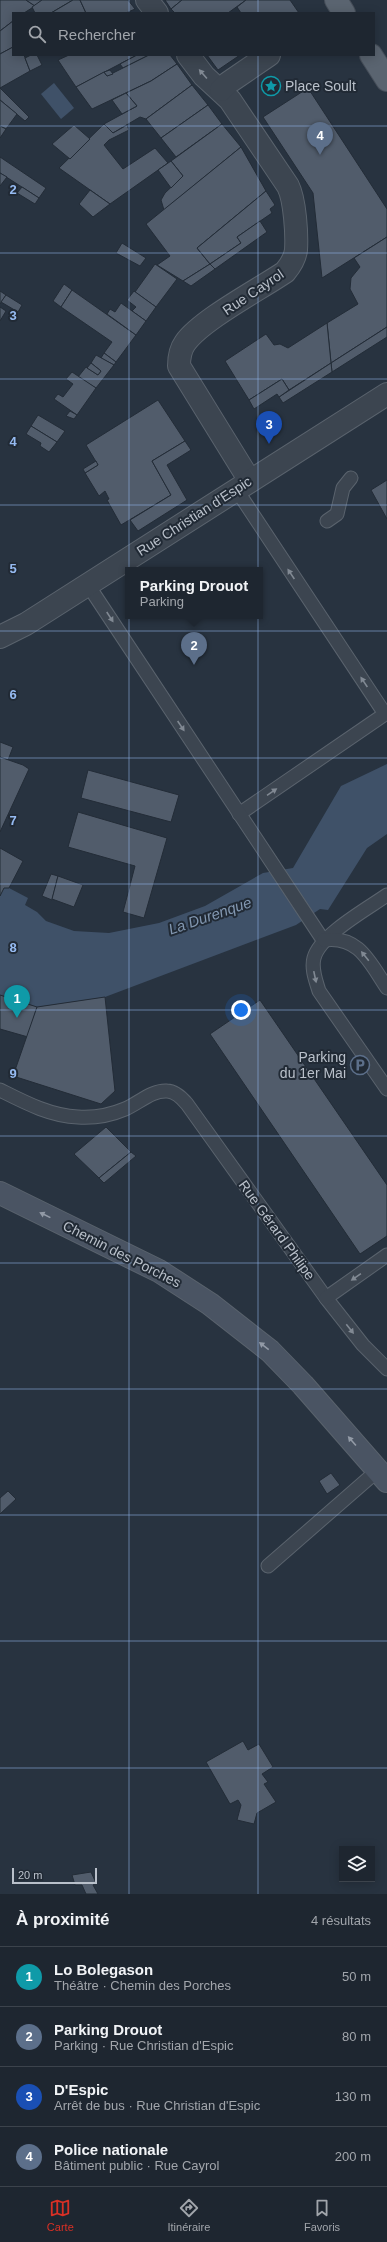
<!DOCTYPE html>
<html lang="fr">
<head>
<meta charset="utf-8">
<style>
	body { margin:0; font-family:Helvetica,sans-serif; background:#262e38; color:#f1f3f6 }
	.controls { position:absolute; right:12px; bottom:12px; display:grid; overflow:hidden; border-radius:0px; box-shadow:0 2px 10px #0003 }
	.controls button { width:36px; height:36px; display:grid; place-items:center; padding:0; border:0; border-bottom:1px solid #3c434c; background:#1e2630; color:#f1f3f6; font:20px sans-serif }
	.scale { position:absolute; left:12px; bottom:10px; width:85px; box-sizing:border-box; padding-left:4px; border:2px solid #b9c0ca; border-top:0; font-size:11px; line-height:14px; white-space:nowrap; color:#b9c0ca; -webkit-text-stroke:3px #212a35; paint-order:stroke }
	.you { position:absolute; left:241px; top:1010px; width:14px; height:14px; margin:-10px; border:3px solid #fff; border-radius:50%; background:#1a73e8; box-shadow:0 0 0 6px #1a73e833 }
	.badge { display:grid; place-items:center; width:26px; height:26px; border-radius:50%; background:#d93025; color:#fff; font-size:13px; font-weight:700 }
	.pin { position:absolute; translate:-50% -33px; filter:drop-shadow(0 1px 2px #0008) }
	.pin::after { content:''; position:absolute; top:21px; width:14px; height:12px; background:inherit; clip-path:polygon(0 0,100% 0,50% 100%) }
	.popup { position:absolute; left:125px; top:567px; width:138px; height:52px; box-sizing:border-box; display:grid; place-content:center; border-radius:0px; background:#1e2630; filter:drop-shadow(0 1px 3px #0005); font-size:13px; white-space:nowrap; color:#a1a5ab }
	.popup b { font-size:15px; color:#f1f3f6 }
	.popup::after { content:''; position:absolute; left:50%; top:100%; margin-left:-8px; border:8px solid transparent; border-top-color:#1e2630 }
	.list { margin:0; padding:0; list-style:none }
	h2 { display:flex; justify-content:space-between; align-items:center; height:52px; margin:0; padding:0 16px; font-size:17px }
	h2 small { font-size:13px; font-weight:400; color:#a1a5ab }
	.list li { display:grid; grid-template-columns:26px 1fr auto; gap:12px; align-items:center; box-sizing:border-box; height:60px; padding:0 16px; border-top:1px solid #3c434c }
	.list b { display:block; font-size:15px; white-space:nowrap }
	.list p { margin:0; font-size:13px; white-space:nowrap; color:#a1a5ab }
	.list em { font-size:13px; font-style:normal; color:#a1a5ab }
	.icon { flex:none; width:22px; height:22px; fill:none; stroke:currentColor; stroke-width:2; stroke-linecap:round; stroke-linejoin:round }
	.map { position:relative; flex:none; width:387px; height:1894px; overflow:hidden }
	.search { position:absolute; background:#1e2630; box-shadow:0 2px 10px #0003; left:12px; right:12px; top:12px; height:44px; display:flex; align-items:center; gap:10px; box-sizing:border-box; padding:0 14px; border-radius:0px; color:#a1a5ab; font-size:15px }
	.sheet { height:292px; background:#1e2630 }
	nav { display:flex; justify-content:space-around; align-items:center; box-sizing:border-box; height:56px; border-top:1px solid #3c434c; background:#1e2630; font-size:11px; color:#a1a5ab }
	nav a { display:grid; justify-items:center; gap:2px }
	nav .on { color:#d93025 }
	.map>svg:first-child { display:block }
	.water { fill:#3f5168 }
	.building { fill:#515c6b; stroke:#232c37 }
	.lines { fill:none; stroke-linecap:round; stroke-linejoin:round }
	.lane-casing { stroke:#5a636d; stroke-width:15 }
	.street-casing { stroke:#5a636d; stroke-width:24 }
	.secondary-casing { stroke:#5a636d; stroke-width:24 }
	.primary-casing { stroke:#464e59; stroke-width:24 }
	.lane { stroke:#3c4550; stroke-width:13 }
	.street { stroke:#3c4550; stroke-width:22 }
	.secondary { stroke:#4a5463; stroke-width:22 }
	.primary { stroke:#5a6470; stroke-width:22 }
	.oneway { fill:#818993 }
	.oneway2 { fill:#929aa6 }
	.grid { fill:none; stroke:#96bbf2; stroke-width:1; stroke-opacity:0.55 }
	.labels { text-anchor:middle; stroke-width:4; stroke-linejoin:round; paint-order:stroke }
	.poi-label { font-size:14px; fill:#b9c0ca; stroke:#212a35; text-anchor:start }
	.street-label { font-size:14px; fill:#b9c0ca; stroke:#212a35 }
	.water-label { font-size:15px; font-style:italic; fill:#8297b0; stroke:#212a35 }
	.grid-label { font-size:13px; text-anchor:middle; font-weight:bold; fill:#96bbf2; stroke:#212a35; stroke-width:4; stroke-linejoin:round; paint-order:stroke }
</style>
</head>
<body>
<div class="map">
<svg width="387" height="1894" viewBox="0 0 387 1894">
	<rect width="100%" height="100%" fill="#283340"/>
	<!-- water -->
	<g class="water">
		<polygon points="54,83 74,108 61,119 41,94"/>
		<polygon points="387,764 387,834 367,848 328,910 320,909 296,925 105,997 37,1007 0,995 0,896 4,888 9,888 28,898 25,905 37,912 46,921 74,931 109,933 159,923 205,906 263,873 293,868 341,786"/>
	</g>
	<!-- building -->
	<g class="building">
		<polygon points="0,0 26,0 35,6 24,13 13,13 13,21 0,31"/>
		<polygon points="26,0 42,0 35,6"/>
		<polygon points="42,0 73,0 51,13 35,13 32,7"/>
		<polygon points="73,0 80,0 86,13 51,13"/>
		<polygon points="80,0 128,0 135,9 126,13 86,13"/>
		<polygon points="165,0 182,0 171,9"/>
		<polygon points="182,0 246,0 228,13 175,13 171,9"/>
		<polygon points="246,0 290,0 299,13 241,13 237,7"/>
		<polygon points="13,21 13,47 0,54 0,31"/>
		<polygon points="13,47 13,55 24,55 30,71 0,88 29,117 25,121 0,100 0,54"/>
		<polygon points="31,55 37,55 42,65 30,71 25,58"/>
		<polygon points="69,55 137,55 76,87 58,60"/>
		<polygon points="137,55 149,55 123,68 120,64"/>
		<polygon points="149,55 170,55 177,64 151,81 92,109 76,87 104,72 107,76"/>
		<polygon points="207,55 240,55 218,70"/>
		<polygon points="177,64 192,85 146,119 140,117 113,133 104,124 137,106 126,93 151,81"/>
		<polygon points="110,70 113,74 107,76 104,72"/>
		<polygon points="192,85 208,105 161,138 146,119"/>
		<polygon points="308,88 387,209 387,237 322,278 313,193 263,117"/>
		<polygon points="126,93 137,106 122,114 112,100"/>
		<polygon points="0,100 17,114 6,129 0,126"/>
		<polygon points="208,105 222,124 176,157 161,138"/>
		<polygon points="104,124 113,133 127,125 129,130 109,140 104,145 123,169 155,148 168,163 110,204 59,168"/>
		<polygon points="222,124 241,147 164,210 161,200 165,193 183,176 171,161"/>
		<polygon points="74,125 90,139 70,159 52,144"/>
		<polygon points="0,126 6,129 0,138"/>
		<polygon points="241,147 266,191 197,248 210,264 183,281 157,265 170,256 146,224"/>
		<polygon points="0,157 46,188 39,198 0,173"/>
		<polygon points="171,161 183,176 171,188 158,170"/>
		<polygon points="0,173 7,177 0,186"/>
		<polygon points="22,187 39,198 35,204 17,193"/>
		<polygon points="90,190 110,204 93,217 79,204"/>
		<polygon points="266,191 275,205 270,209 272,213 237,237 241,243 210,264 197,248"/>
		<polygon points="260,221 267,232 215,269 210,264 241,243 237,237"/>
		<polygon points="387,237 387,327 331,363 327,323 358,304 350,289 351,278 360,267 354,258"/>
		<polygon points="122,243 146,258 140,266 116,253"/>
		<polygon points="155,264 177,279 156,307 135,292"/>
		<polygon points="210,264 215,269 191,286 183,281"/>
		<polygon points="64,284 72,290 61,307 53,301"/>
		<polygon points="72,290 136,335 116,362 104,353 112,342 61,307"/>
		<polygon points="0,291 6,295 0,304"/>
		<polygon points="134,291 156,307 146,321 132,311 136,307 127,300"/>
		<polygon points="6,295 22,305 18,312 1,302"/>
		<polygon points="121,303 146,321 136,335 107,314 110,309 115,312"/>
		<polygon points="0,307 6,311 0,321"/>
		<polygon points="327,323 331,363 289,390 282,379 249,400 225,361 266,334 274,345 280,344 288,348"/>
		<polygon points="387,327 387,337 332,372 331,363"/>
		<polygon points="104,353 116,362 114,365 101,358"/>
		<polygon points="96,355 114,365 96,388 78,377 86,367 98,375 101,371 91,363"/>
		<polygon points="91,363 101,371 98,375 87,368"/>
		<polygon points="331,363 332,372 283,403 279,397"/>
		<polygon points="72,372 96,388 77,415 54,399 58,394 63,397 73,384 66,379"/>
		<polygon points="282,379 289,390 279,397 277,394 254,409 249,400"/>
		<polygon points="158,400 185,441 152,461 171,495 121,525 107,500 109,499 105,491 99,496 85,473 98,465 86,445"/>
		<polygon points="70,411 77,415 74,419 66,416"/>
		<polygon points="38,415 65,431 57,442 31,426"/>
		<polygon points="31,426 57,442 49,452 40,446 41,443 26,434"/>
		<polygon points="185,441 191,450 167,465 187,500 138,531 130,520 171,495 152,461"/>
		<polygon points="96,461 98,465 85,473 83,469"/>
		<polygon points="387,480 387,519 371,490"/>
		<polygon points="0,742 13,747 8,760 0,757"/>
		<polygon points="0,757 23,765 29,769 0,832"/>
		<polygon points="88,770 179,795 171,822 81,798"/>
		<polygon points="78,812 167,838 144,918 123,912 135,866 68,847"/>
		<polygon points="0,848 23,861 9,888 4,888 0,896"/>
		<polygon points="51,874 58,876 52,900 42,896"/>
		<polygon points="58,876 83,885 74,907 52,899"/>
		<polygon points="0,995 37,1007 28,1037 0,1029"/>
		<polygon points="105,997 115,1091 101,1104 13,1076 37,1007"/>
		<polygon points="260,1000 387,1185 387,1236 360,1254 210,1034"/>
		<polygon points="106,1127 131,1152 99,1178 74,1154"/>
		<polygon points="131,1152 136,1156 104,1183 99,1178"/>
		<polygon points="331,1473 340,1485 327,1494 319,1481"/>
		<polygon points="8,1491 16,1499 0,1514 0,1498"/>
		<polygon points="243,1741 248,1750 259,1744 273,1767 262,1774 268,1782 264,1784 276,1802 257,1813 254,1824 237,1820 241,1805 238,1800 230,1804 206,1762"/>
		<polygon points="91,1872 96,1883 93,1885 98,1894 86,1894 82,1885 75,1885 72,1875"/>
	</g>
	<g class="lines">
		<!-- lane casing -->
		<g class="lane-casing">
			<g id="lane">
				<polyline points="236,489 385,714 239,814"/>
				<polyline points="327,521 337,514 343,488 351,478"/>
				<polyline points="88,585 323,940"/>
				<path d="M387,895C367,909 320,935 314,958C311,969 316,981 319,991L387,1089"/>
				<path d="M324,940C359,935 370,963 387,988"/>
				<path d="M0,1090C24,1102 50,1116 78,1117C94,1118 111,1115 125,1109C139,1103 152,1090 167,1091C175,1091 182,1098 187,1104L326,1298L363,1345L387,1369"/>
				<polyline points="326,1298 387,1255"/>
				<polyline points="268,1566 377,1471"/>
			</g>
		</g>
		<!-- street casing -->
		<g class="street-casing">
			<g id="street">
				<polyline points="147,0 157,13"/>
				<path d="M188,55L204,76L230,100L288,186C295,200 297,234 296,250C295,259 290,266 285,272C260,289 201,320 185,343C180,350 179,358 179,366L250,481"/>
				<polyline points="221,90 228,83 269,55"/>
				<polyline points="0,637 26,624 387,394"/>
			</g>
		</g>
		<!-- secondary casing -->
		<g class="secondary-casing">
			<polyline id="secondary" points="0,1193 159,1271 210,1304 270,1351 303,1385 387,1481"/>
		</g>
		<!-- primary casing -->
		<g class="primary-casing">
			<g id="primary">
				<polyline points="336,0 344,13"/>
				<polyline points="371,55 387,80"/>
			</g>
		</g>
		<!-- lane -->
		<use href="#lane" class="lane"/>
		<!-- street -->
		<use href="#street" class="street"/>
		<!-- secondary -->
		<use href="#secondary" class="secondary"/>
		<!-- primary -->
		<use href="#primary" class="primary"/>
	</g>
	<!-- one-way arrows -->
	<defs><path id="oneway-solid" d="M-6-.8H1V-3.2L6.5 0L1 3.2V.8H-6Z"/></defs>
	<g class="oneway">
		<use href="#oneway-solid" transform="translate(203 74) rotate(-131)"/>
		<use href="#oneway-solid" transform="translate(291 574) rotate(-124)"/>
		<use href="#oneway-solid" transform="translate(110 617) rotate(57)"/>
		<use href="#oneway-solid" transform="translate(364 682) rotate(-124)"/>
		<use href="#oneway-solid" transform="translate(181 726) rotate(56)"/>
		<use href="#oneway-solid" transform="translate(272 792) rotate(-34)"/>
		<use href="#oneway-solid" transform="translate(365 956) rotate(-129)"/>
		<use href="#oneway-solid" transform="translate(315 977) rotate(78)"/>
		<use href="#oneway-solid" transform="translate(356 1277) rotate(145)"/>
		<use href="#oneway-solid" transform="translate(350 1329) rotate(52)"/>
	</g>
	<g class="oneway2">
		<use href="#oneway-solid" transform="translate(45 1215) rotate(-154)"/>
		<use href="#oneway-solid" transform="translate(264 1346) rotate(-142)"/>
		<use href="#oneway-solid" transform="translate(352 1441) rotate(-131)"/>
	</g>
	<!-- grid -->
	<path class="grid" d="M129,0V13M258,0V13M129,55V1894M258,55V1894M0,126H387M0,253H387M0,379H387M0,505H387M0,631H387M0,758H387M0,884H387M0,1010H387M0,1136H387M0,1263H387M0,1389H387M0,1515H387M0,1641H387M0,1768H387"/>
	<!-- icons -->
	<defs>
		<g id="sight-ring" transform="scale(1)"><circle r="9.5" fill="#212a35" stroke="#0f9aa8" stroke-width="1.5"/><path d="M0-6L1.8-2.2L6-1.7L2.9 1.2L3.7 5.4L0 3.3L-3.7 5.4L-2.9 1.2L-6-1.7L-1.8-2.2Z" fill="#0f9aa8"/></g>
		<g id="parking-ring" transform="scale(1)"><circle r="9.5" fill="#212a35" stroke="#5c6f8a" stroke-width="1.5"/><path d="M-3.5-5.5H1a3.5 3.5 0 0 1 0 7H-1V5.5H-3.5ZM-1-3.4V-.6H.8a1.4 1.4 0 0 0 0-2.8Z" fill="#5c6f8a"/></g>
	</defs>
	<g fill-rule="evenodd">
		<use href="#sight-ring" x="271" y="86"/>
		<use href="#parking-ring" x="360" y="1065"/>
	</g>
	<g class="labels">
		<!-- poi labels -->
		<g class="poi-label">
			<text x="285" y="91">Place Soult</text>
			<text x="346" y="1062" text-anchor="end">Parking<tspan x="346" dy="16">du 1er Mai</tspan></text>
		</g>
		<!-- street labels -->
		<g class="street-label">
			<text transform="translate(253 292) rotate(-34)" y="5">Rue Cayrol</text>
			<text transform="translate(194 516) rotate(-33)" y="5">Rue Christian d'Espic</text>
			<text transform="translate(277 1230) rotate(54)" y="5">Rue Gérard Philipe</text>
			<text transform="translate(122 1254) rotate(27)" y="5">Chemin des Porches</text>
		</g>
		<!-- water labels -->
		<g class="water-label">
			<text transform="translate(210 916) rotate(-19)" y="5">La Durenque</text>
		</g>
	</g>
	<g class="grid-label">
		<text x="13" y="194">2</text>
		<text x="13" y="320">3</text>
		<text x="13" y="446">4</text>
		<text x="13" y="573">5</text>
		<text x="13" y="699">6</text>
		<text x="13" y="825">7</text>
		<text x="13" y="952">8</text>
		<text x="13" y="1078">9</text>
	</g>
</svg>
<div class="controls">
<button><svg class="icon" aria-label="layers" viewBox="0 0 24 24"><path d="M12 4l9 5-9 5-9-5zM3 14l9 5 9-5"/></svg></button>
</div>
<div class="scale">20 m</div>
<div class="you"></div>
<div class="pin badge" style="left:17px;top:1018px;background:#0f9aa8">1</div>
<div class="pin badge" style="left:194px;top:665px;background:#5c6f8a">2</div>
<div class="popup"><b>Parking Drouot</b>Parking</div>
<div class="pin badge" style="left:269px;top:444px;background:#1a4fb4">3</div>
<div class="pin badge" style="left:320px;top:155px;background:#5c6f8a">4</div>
<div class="search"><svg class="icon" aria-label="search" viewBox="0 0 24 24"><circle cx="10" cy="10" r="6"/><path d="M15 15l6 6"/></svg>Rechercher</div>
</div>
<section class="sheet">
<h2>À proximité<small>4 résultats</small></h2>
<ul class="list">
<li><span class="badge" style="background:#0f9aa8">1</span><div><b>Lo Bolegason</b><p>Théâtre · Chemin des Porches</p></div><em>50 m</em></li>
<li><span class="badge" style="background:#5c6f8a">2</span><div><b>Parking Drouot</b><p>Parking · Rue Christian d'Espic</p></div><em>80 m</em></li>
<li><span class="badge" style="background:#1a4fb4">3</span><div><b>D'Espic</b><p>Arrêt de bus · Rue Christian d'Espic</p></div><em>130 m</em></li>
<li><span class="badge" style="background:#5c6f8a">4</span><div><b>Police nationale</b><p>Bâtiment public · Rue Cayrol</p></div><em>200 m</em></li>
</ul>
</section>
<nav>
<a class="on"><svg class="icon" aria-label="map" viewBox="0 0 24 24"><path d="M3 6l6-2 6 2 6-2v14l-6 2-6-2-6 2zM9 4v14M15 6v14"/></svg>Carte</a>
<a><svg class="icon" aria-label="directions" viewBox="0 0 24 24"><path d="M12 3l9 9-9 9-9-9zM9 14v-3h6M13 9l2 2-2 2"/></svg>Itinéraire</a>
<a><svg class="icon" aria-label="saved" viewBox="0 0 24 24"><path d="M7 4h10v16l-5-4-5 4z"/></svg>Favoris</a>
</nav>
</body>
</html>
